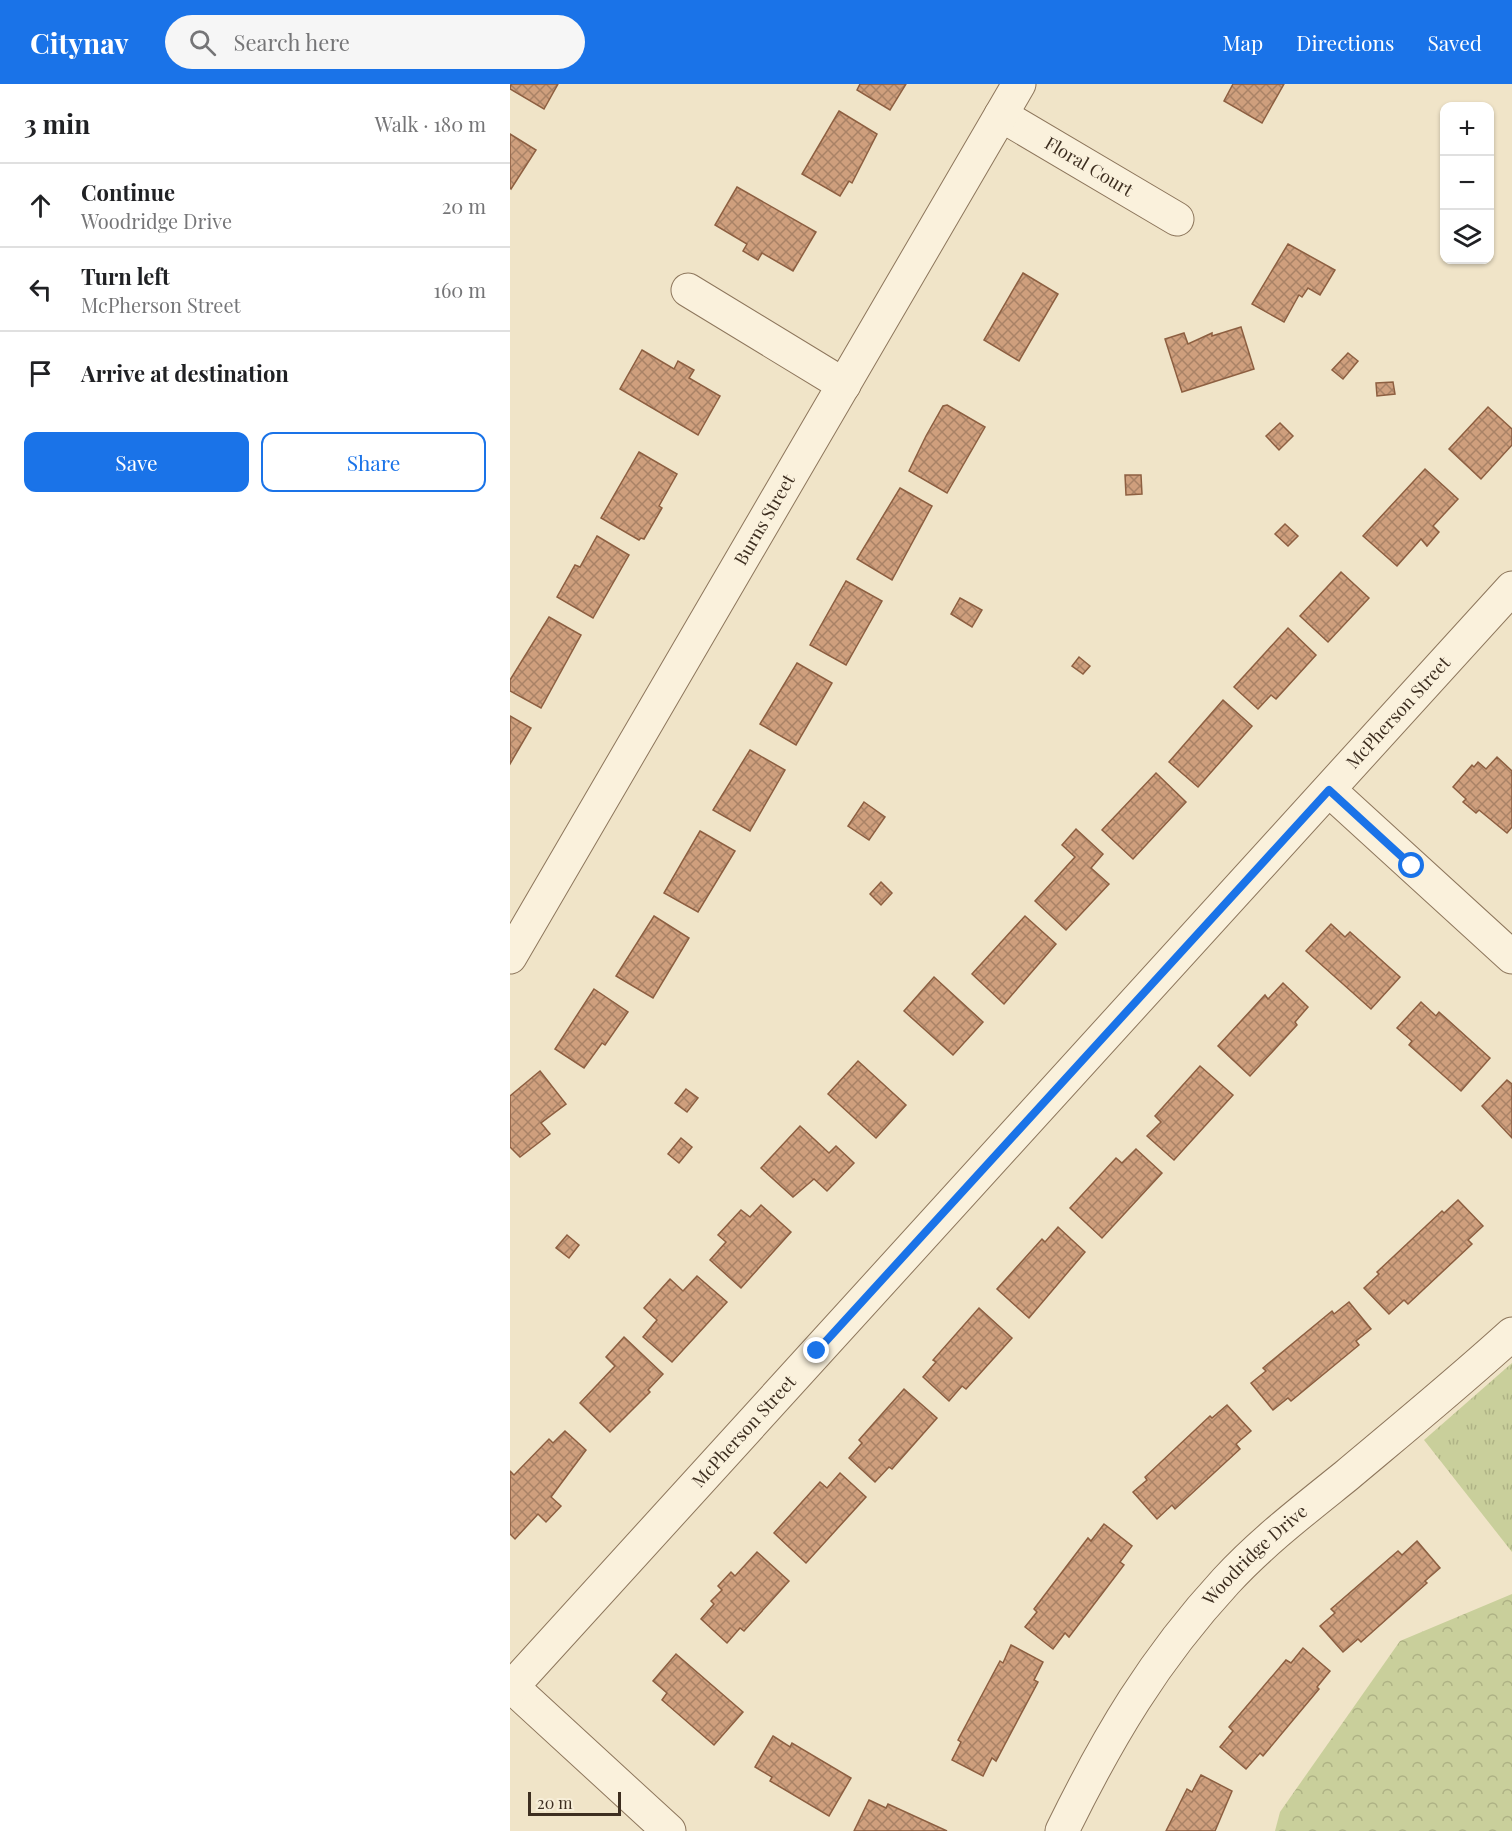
<!DOCTYPE html>
<html lang="en">
<head>
<meta charset="utf-8">
<style>
	body { margin:0; font-family:"Playfair Display",serif; background:#f6f6f6; color:#202124 }
	.controls { position:absolute; right:18px; top:18px; display:grid; overflow:hidden; border-radius:12px; box-shadow:0 2px 4px #0004 }
	.controls button { width:54px; height:54px; display:grid; place-items:center; padding:0; border:0; border-bottom:2px solid #e0e0e0; background:#fff; color:#202124; font:30px sans-serif }
	.scale { position:absolute; left:18px; bottom:15px; width:93px; box-sizing:border-box; padding-left:6px; border:3px solid #3d2e20; border-top:0; font-size:16px; line-height:21px; white-space:nowrap; color:#3d2e20; -webkit-text-stroke:4px #f7eed8; paint-order:stroke }
	.stop { position:absolute; width:18px; height:18px; margin:-14px; border:4px solid #1a73e8; border-radius:50%; background:#fff }
	.stop.end { background:#1a73e8; border-color:#fff; box-shadow:0 2px 6px #0008 }
	.list { margin:0; padding:0; list-style:none }
	h2 { display:flex; justify-content:space-between; align-items:center; height:78px; margin:0; padding:0 24px; font-size:26px }
	h2 small { font-size:20px; font-weight:400; color:#757577 }
	.list li { display:grid; grid-template-columns:39px 1fr auto; gap:18px; align-items:center; box-sizing:border-box; height:84px; padding:0 24px; border-top:2px solid #e0e0e0 }
	.list b { display:block; font-size:22px; white-space:nowrap }
	.list p { margin:0; font-size:20px; white-space:nowrap; color:#757577 }
	.list em { font-size:20px; font-style:normal; color:#757577 }
	.actions { display:flex; gap:12px; padding:18px 24px }
	.actions a { flex:1; padding:14px 0; border:2px solid #1a73e8; border-radius:12px; text-align:center; font-size:21px; color:#1a73e8 }
	.actions .main { background:#1a73e8; color:#fff }
	.icon { flex:none; width:33px; height:33px; fill:none; stroke:currentColor; stroke-width:2; stroke-linecap:round; stroke-linejoin:round }
	.map { position:relative; flex:none; width:1002px; height:1747px; overflow:hidden }
	header { display:flex; align-items:center; gap:36px; box-sizing:border-box; height:84px; padding:0 30px; background:#1a73e8; color:#fff }
	header strong { font-size:28px }
	nav { display:flex; gap:33px; margin-inline-start:auto; font-size:21px }
	.search { width:420px; height:54px; background:#f6f6f6; display:flex; align-items:center; gap:15px; box-sizing:border-box; padding:0 21px; border-radius:33px; color:#757577; font-size:22px }
	main { display:flex }
	aside { flex:1; background:#fff }
	.map>svg:first-child { display:block }
	.grass { fill:url(#grass-tufts) }
	.forest { fill:url(#forest-crowns) }
	.building { fill:url(#building-cross-hatch); stroke:#8d5f41; stroke-width:1.5 }
	.lines { fill:none; stroke-linecap:round; stroke-linejoin:round }
	.minor-casing { stroke:#8d765c; stroke-width:35 }
	.minor { stroke:#faf1dc; stroke-width:33 }
	.route { stroke:#1a73e8; stroke-width:8 }
	.labels { text-anchor:middle; stroke-width:4.5; stroke-linejoin:round; paint-order:stroke }
	.street-label { font-size:18px; fill:#3d2e20; stroke:#f7eed8 }
</style>
</head>
<body>
<header>
<strong>Citynav</strong>
<div class="search"><svg class="icon" aria-label="search" viewBox="0 0 24 24"><circle cx="10" cy="10" r="6"/><path d="M15 15l6 6"/></svg>Search here</div>
<nav><a>Map</a><a>Directions</a><a>Saved</a></nav>
</header>
<main>
<aside>
<h2>3 min<small>Walk · 180 m</small></h2>
<ul class="list">
<li><svg class="icon" aria-label="ahead" viewBox="0 0 24 24"><path d="M12 20V5M6 11l6-6 6 6"/></svg><div><b>Continue</b><p>Woodridge Drive</p></div><em>20 m</em></li>
<li><svg class="icon" aria-label="left" viewBox="0 0 24 24"><path d="M17 20v-9H6M10 6l-5 5 5 5"/></svg><div><b>Turn left</b><p>McPherson Street</p></div><em>160 m</em></li>
<li><svg class="icon" aria-label="arrive" viewBox="0 0 24 24"><path d="M6 21V4h12l-3 4 3 4H6"/></svg><div><b>Arrive at destination</b></div></li>
</ul>
<div class="actions"><a class="main">Save</a><a>Share</a></div>
</aside>
<div class="map">
<svg width="1002" height="1747" viewBox="0 0 1002 1747">
	<defs>
		<pattern id="grass-tufts" width="24" height="20" patternUnits="userSpaceOnUse" patternTransform="scale(1.5)"><rect width="24" height="20" fill="#c9cf9b"/><path d="M3 7l-1-3M5 7V3M7 7l1-3M15 17l-1-3M17 17v-4M19 17l1-3" fill="none" stroke="#aeb285"/></pattern>
		<pattern id="forest-crowns" width="20" height="18" patternUnits="userSpaceOnUse" patternTransform="scale(1.5)"><rect width="20" height="18" fill="#c9cf9b"/><path d="M2 6a3 3 0 1 1 6 0M12 15a3 3 0 1 1 6 0" fill="none" stroke="#aeb285"/></pattern>
		<pattern id="building-cross-hatch" width="8" height="8" patternUnits="userSpaceOnUse" patternTransform="scale(1.5)"><rect width="8" height="8" fill="#cf9f7d"/><path d="M0 0l8 8M0 8l8-8" fill="none" stroke="#a98266"/></pattern>
	</defs>
	<rect width="100%" height="100%" fill="#f0e4c8"/>
	<!-- grass -->
	<polygon class="grass" points="1002,1279 1002,1468 914,1356"/>
	<!-- forest -->
	<polygon class="forest" points="1002,1510 1002,1747 765,1747 770,1728 890,1557"/>
	<!-- building -->
	<g class="building">
		<polygon points="1,0 48,0 34,25 0,5"/>
		<polygon points="350,0 396,0 380,26 347,6"/>
		<polygon points="723,0 774,0 752,39 714,17"/>
		<polygon points="329,27 367,50 342,99 339,97 330,112 292,90"/>
		<polygon points="0,50 26,66 1,105 0,104"/>
		<polygon points="227,103 306,148 283,187 252,169 248,176 233,167 237,160 205,141"/>
		<polygon points="778,160 825,186 810,211 798,204 792,213 789,211 774,238 742,220"/>
		<polygon points="513,189 548,210 509,277 474,256"/>
		<polygon points="731,243 744,285 672,308 655,255 674,249 678,260 702,249 702,252"/>
		<polygon points="132,266 164,285 168,277 184,286 179,294 210,312 188,351 110,305"/>
		<polygon points="838,269 848,277 833,295 822,286"/>
		<polygon points="883,298 885,310 867,312 866,299"/>
		<polygon points="437,321 475,343 437,409 399,387 416,352 433,322"/>
		<polygon points="978,323 1002,345 1002,361 971,395 939,365"/>
		<polygon points="770,339 783,352 769,366 756,352"/>
		<polygon points="129,368 167,390 149,422 152,424 134,455 131,454 129,456 91,434"/>
		<polygon points="915,385 948,415 923,442 929,448 917,462 911,455 887,482 853,452"/>
		<polygon points="615,391 631,391 632,410 616,411"/>
		<polygon points="390,404 422,422 382,496 347,475"/>
		<polygon points="775,440 788,452 778,462 765,450"/>
		<polygon points="87,452 119,471 83,534 47,513 65,481 70,483"/>
		<polygon points="831,488 859,514 818,558 790,532"/>
		<polygon points="336,497 372,517 336,581 300,561"/>
		<polygon points="450,514 472,526 462,543 441,530"/>
		<polygon points="39,533 71,551 31,624 0,607 0,596"/>
		<polygon points="778,544 806,571 766,615 761,611 748,625 724,603"/>
		<polygon points="569,573 580,582 573,590 562,582"/>
		<polygon points="287,579 322,599 286,661 250,640"/>
		<polygon points="713,616 742,642 688,703 659,678"/>
		<polygon points="0,632 21,644 0,680"/>
		<polygon points="240,666 275,686 240,747 203,726"/>
		<polygon points="987,673 1002,687 1002,743 997,749 969,726 966,729 953,718 956,715 943,703 962,681 964,683 968,678 976,685"/>
		<polygon points="646,689 676,718 623,775 592,746"/>
		<polygon points="354,718 375,733 359,756 338,742"/>
		<polygon points="566,745 593,770 581,784 599,800 556,846 525,817 565,773 552,761"/>
		<polygon points="190,747 225,767 188,828 154,809"/>
		<polygon points="371,798 382,809 371,821 360,810"/>
		<polygon points="144,832 179,854 143,914 106,892"/>
		<polygon points="515,832 546,860 494,920 462,890"/>
		<polygon points="821,840 835,853 840,848 890,893 861,925 796,867"/>
		<polygon points="424,893 473,938 443,971 394,927"/>
		<polygon points="773,899 798,923 785,938 787,941 740,992 708,962 755,911 758,915"/>
		<polygon points="84,905 118,928 95,961 92,959 74,984 45,965"/>
		<polygon points="911,918 926,932 929,928 980,974 951,1007 899,961 902,957 887,944"/>
		<polygon points="348,977 396,1021 366,1054 318,1010"/>
		<polygon points="690,982 723,1011 664,1076 637,1052 651,1038 645,1032"/>
		<polygon points="30,987 56,1020 31,1039 40,1050 10,1073 0,1063 0,1012"/>
		<polygon points="997,996 1002,1000 1002,1054 972,1022"/>
		<polygon points="176,1005 188,1014 177,1028 165,1019"/>
		<polygon points="290,1042 319,1069 326,1062 344,1079 317,1107 304,1095 283,1113 251,1084"/>
		<polygon points="171,1054 182,1063 169,1079 158,1070"/>
		<polygon points="626,1065 652,1089 592,1154 560,1124 606,1074 612,1079"/>
		<polygon points="948,1116 973,1142 958,1156 962,1160 898,1220 894,1216 879,1230 854,1204 869,1190 867,1188 932,1127 934,1129"/>
		<polygon points="251,1121 281,1148 231,1204 200,1176 216,1158 208,1151 231,1126 240,1133"/>
		<polygon points="548,1143 575,1168 519,1234 487,1205 532,1155 535,1158"/>
		<polygon points="57,1151 69,1161 59,1174 46,1164"/>
		<polygon points="187,1192 217,1218 162,1278 133,1253 147,1236 134,1224 160,1195 173,1207"/>
		<polygon points="839,1218 861,1245 846,1257 849,1261 781,1317 778,1314 763,1326 741,1299 756,1287 753,1284 822,1227 824,1230"/>
		<polygon points="469,1224 502,1254 456,1305 452,1302 439,1317 413,1293 426,1278 423,1276"/>
		<polygon points="114,1253 153,1290 138,1306 140,1308 100,1348 70,1319 105,1282 96,1273"/>
		<polygon points="394,1305 427,1334 382,1385 379,1383 365,1398 339,1374 352,1359 349,1356"/>
		<polygon points="717,1321 741,1347 726,1360 730,1365 665,1425 662,1421 647,1435 623,1408 637,1396 635,1393 700,1332 702,1334"/>
		<polygon points="55,1347 76,1366 41,1413 51,1422 36,1438 28,1430 5,1455 0,1450 0,1387 4,1391 39,1355 43,1359"/>
		<polygon points="330,1389 356,1413 296,1479 264,1449 310,1398 317,1404"/>
		<polygon points="594,1440 622,1462 610,1478 614,1481 559,1553 555,1549 543,1565 515,1543 527,1528 524,1525 578,1454 581,1457"/>
		<polygon points="907,1457 930,1484 915,1497 917,1499 851,1558 848,1555 833,1568 810,1542 825,1529 821,1525 888,1467 892,1471"/>
		<polygon points="247,1468 279,1497 234,1547 230,1544 217,1559 191,1535 204,1520 201,1517 212,1506 208,1502 221,1488 225,1492"/>
		<polygon points="501,1561 533,1578 524,1596 528,1598 486,1677 482,1674 473,1692 442,1676 451,1658 448,1656 490,1577 493,1579"/>
		<polygon points="793,1564 820,1587 807,1603 809,1605 753,1672 750,1669 736,1685 710,1663 723,1647 719,1643 776,1576 781,1579"/>
		<polygon points="166,1570 233,1628 204,1661 152,1616 157,1609 143,1597"/>
		<polygon points="263,1652 280,1663 282,1659 341,1694 319,1732 260,1697 262,1693 245,1683"/>
		<polygon points="691,1691 722,1707 705,1747 656,1747 677,1705 682,1708"/>
		<polygon points="359,1716 376,1724 378,1720 437,1747 344,1747"/>
	</g>
	<g class="lines">
		<!-- minor casing -->
		<g class="minor-casing">
			<g id="minor">
				<path id="s1" d="M491,31L667,135"/>
				<polyline points="178,206 334,301"/>
				<polyline points="819,706 1002,873"/>
				<path id="s2" d="M0,873L509,0"/>
				<polyline points="0,1601 159,1747"/>
				<path id="s3" d="M0,1605L1002,504"/>
				<path id="s4" d="M552,1747C598,1653 644,1575 716,1497C752,1458 795,1425 836,1392C892,1345 948,1299 1002,1250"/>
			</g>
		</g>
		<!-- minor -->
		<use href="#minor" class="minor"/>
	</g>
	<g class="lines">
		<!-- route -->
		<polyline class="route" points="307,1267 819,706 902,782"/>
	</g>
	<g class="labels">
		<!-- street labels -->
		<g class="street-label">
			<text dy="6" stroke="none"><textPath href="#s1" startOffset="102">Floral Court</textPath></text>
			<text dy="6" stroke="none"><textPath href="#s2" startOffset="506">Burns Street</textPath></text>
			<text dy="6" stroke="none"><textPath href="#s3" startOffset="1320">McPherson Street</textPath></text>
			<text dy="6" stroke="none"><textPath href="#s3" startOffset="348">McPherson Street</textPath></text>
			<text dy="6" stroke="none"><textPath href="#s4" startOffset="339">Woodridge Drive</textPath></text>
		</g>
	</g>
</svg>
<div class="controls">
<button>+</button>
<button>−</button>
<button><svg class="icon" aria-label="layers" viewBox="0 0 24 24"><path d="M12 4l9 5-9 5-9-5zM3 14l9 5 9-5"/></svg></button>
</div>
<div class="scale">20 m</div>
<div class="stop" style="left:902px;top:782px"></div>
<div class="stop end" style="left:307px;top:1267px"></div>
</div>
</main>
</body>
</html>
